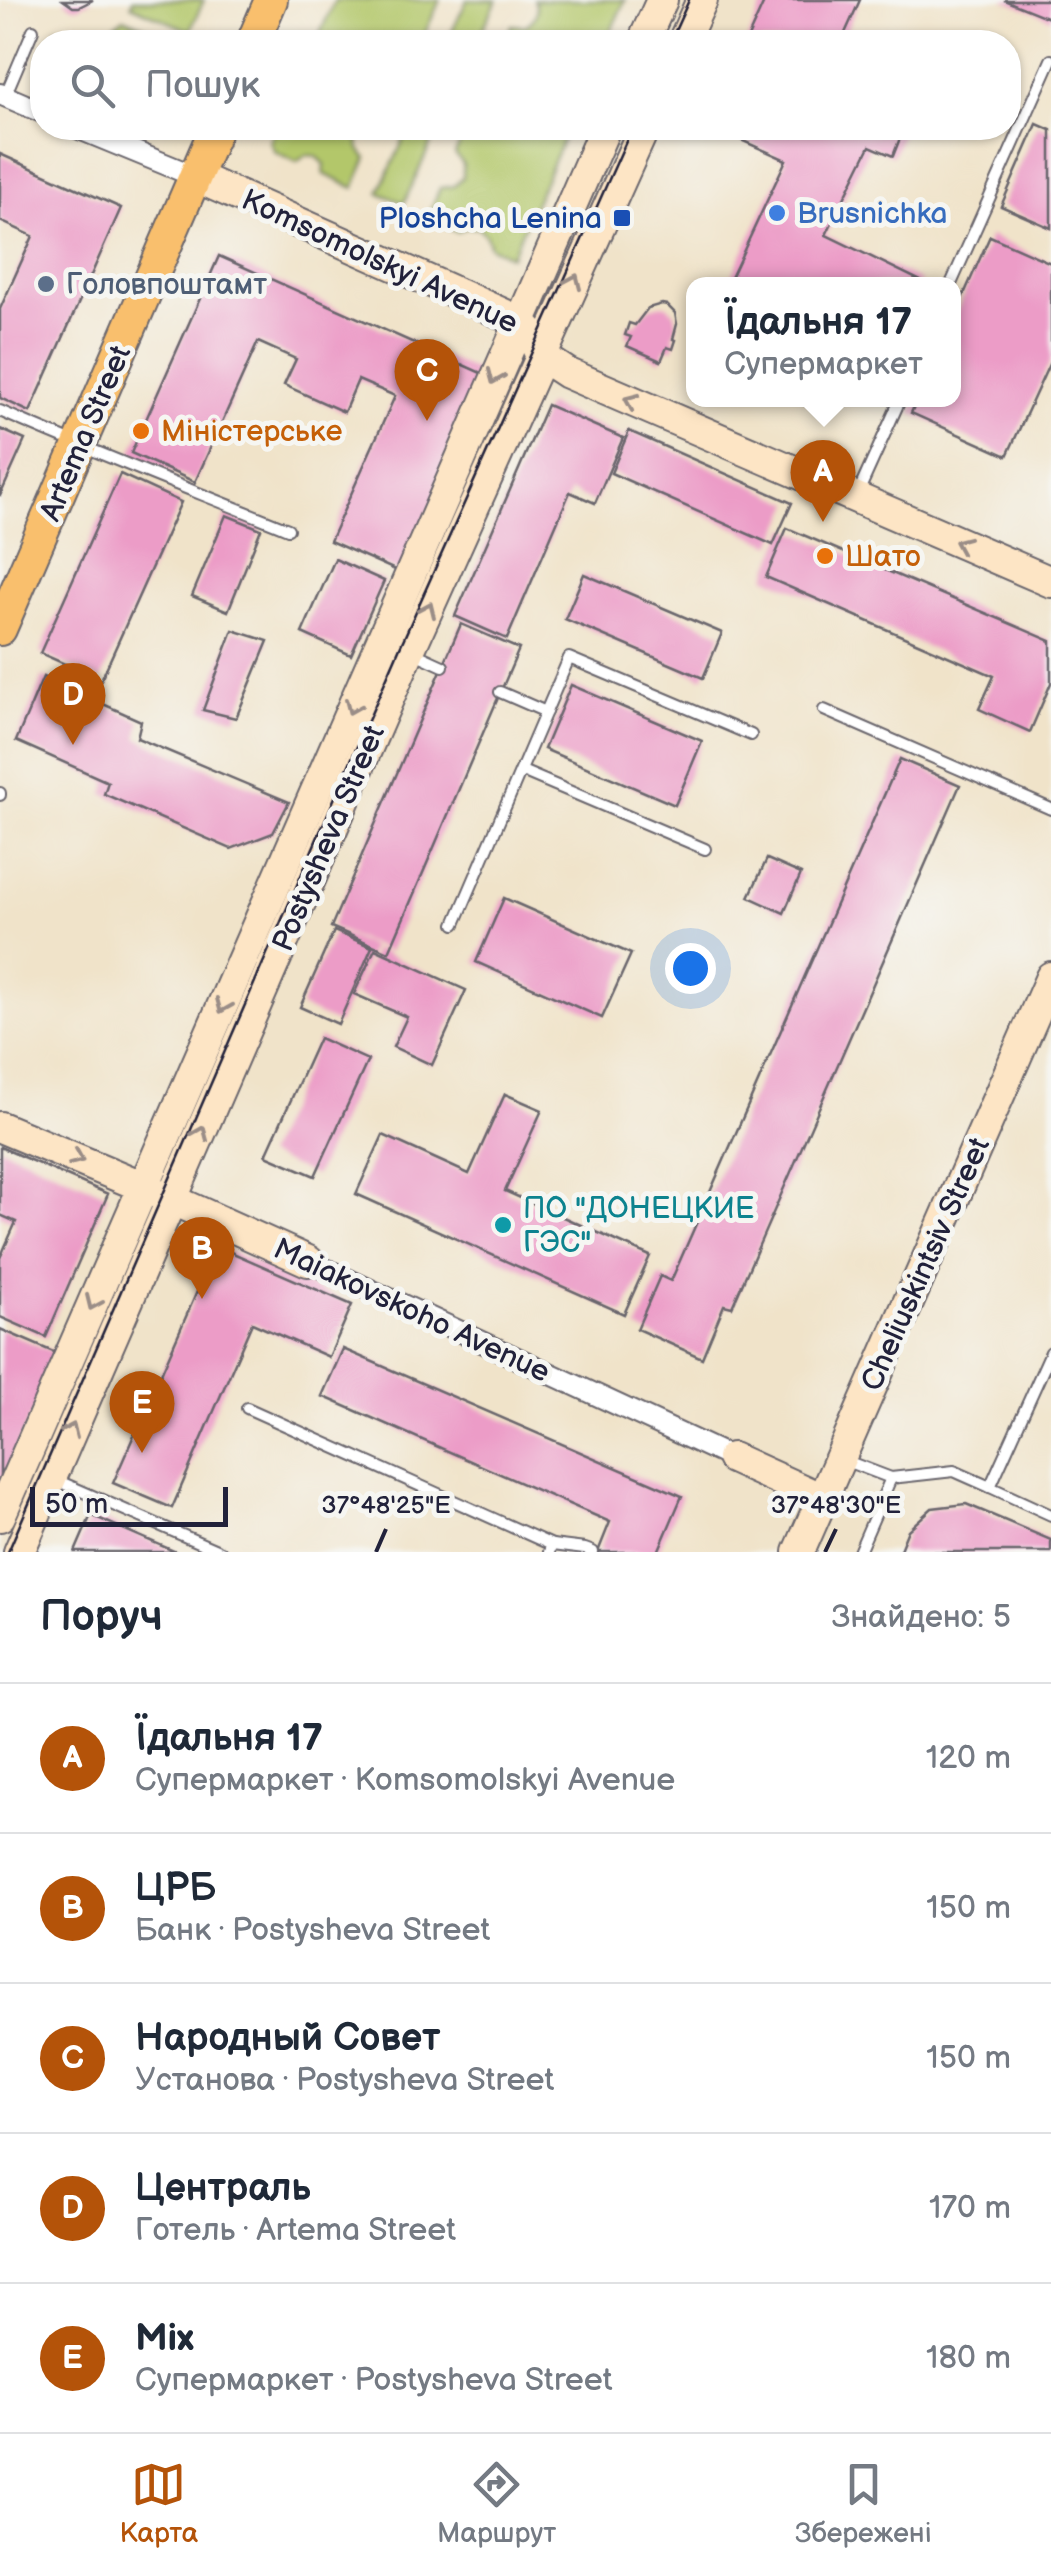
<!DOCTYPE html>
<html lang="uk">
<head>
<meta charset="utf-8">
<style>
	body { margin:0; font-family:"Balsamiq Sans",sans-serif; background:#f2f2f3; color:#1f2937 }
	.scale { position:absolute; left:30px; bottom:25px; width:198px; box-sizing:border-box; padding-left:10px; border:5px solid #22223b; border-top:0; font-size:28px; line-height:35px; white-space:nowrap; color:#22223b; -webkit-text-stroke:8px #f6f6f2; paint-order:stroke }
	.you { position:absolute; left:690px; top:968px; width:35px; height:35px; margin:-25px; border:8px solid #fff; border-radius:50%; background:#1a73e8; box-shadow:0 0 0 15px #1a73e833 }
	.badge { display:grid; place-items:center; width:65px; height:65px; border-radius:50%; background:#b45309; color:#fff; font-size:32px; font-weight:700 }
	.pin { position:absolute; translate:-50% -82px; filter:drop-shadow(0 2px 5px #0008) }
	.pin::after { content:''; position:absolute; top:52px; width:35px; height:30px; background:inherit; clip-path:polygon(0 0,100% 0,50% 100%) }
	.popup { position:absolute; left:686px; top:277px; width:275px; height:130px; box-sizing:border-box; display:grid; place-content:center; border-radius:20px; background:#fff; filter:drop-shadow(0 2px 8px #0005); font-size:32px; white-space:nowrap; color:#747a83 }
	.popup b { font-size:38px; color:#1f2937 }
	.popup::after { content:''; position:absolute; left:50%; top:100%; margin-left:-20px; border:20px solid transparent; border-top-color:#fff }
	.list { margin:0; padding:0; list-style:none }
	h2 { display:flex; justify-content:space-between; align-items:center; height:130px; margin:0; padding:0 40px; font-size:42px }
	h2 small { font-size:32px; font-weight:400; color:#747a83 }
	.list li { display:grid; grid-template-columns:65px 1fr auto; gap:30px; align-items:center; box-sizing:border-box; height:150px; padding:0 40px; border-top:2px solid #e0e1e3 }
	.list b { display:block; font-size:38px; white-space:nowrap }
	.list p { margin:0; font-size:32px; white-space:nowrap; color:#747a83 }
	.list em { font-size:32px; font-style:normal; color:#747a83 }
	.icon { flex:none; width:55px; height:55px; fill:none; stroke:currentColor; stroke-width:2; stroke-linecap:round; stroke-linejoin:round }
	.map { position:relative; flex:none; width:1051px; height:1552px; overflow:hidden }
	.search { position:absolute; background:#fff; box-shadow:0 2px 8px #0004; left:30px; right:30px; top:30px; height:110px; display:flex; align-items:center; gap:25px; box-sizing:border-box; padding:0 35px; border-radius:40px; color:#747a83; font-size:38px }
	.sheet { height:880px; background:#fff }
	nav { display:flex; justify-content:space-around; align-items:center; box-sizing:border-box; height:140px; border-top:2px solid #e0e1e3; background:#fff; font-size:28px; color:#747a83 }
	nav a { display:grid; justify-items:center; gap:5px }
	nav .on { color:#b45309 }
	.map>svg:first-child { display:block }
	.green { fill:#b3c76b; stroke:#6a7453; stroke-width:2.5 }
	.building { fill:#ec9cc7 }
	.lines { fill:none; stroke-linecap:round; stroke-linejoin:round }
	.lane-casing { stroke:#6a666d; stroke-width:14 }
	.street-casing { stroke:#6a666d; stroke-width:24 }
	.secondary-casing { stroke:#6a666d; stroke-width:34 }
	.primary-casing { stroke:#6a666d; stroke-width:36 }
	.lane { stroke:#fff; stroke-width:10 }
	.street { stroke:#fff; stroke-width:20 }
	.secondary { stroke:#fde5c5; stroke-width:30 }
	.primary { stroke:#f9bf6d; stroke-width:32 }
	.tram { stroke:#22223b; stroke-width:2.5 }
	.oneway { stroke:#9a8d87 }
	.ticks { fill:none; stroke:#22223b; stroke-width:4 }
	.shop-dot { fill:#3f7fe0; stroke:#f6f6f2; stroke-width:4 }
	.transit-dot { fill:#1a4fb4; stroke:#f6f6f2; stroke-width:4 }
	.service-dot { fill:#5c6f8a; stroke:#f6f6f2; stroke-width:4 }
	.food-dot { fill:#e8710a; stroke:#f6f6f2; stroke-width:4 }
	.culture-dot { fill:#0f9aa8; stroke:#f6f6f2; stroke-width:4 }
	.labels { text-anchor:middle; stroke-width:10; stroke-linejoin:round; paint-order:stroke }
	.shop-label { font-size:30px; fill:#366cbe; stroke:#f6f6f2; text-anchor:start }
	.transit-label { font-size:30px; fill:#164399; stroke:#f6f6f2; text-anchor:end }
	.street-label { font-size:30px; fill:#22223b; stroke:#f6f6f2 }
	.service-label { font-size:30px; fill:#4e5e75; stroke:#f6f6f2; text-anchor:start }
	.food-label { font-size:30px; fill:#c56008; stroke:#f6f6f2; text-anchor:start }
	.culture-label { font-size:30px; fill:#0d838f; stroke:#f6f6f2; text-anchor:start }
	.ticks-label { font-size:25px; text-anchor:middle; fill:#22223b; stroke:#f6f6f2; stroke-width:10; stroke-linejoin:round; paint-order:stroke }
</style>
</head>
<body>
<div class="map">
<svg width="1051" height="1552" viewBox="0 0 1051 1552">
	<rect width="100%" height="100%" fill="#f6f6f2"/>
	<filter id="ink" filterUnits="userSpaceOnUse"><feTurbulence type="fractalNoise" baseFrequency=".01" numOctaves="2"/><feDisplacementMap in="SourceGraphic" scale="20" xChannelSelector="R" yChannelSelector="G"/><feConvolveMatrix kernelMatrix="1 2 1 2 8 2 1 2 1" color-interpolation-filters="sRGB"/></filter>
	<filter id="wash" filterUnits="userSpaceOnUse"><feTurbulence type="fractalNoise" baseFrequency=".0048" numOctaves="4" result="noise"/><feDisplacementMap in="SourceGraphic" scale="40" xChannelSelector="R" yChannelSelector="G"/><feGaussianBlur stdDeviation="2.25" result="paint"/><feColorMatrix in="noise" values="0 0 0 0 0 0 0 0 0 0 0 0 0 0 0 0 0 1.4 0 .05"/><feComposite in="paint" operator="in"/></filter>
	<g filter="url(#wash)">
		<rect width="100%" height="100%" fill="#f0e3c9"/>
		<!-- green -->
		<g class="green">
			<polygon points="133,0 204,0 190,31 131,5"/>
			<polygon points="335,0 440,0 421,42 316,42"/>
			<polygon points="467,0 497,0 477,42 447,42"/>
			<path d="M534,0H625L606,42H505L512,25L525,26C535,20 539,11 534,0Z"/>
			<polygon points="124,18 181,42 50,42 57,28 78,36 103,35"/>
			<path d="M276,128H364C355,139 357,149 367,158L354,188L324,174L325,164L316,156L306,155L297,162L274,151L270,141Z"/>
			<polygon points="409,128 438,128 404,203 379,193"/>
			<polygon points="467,128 568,128 511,256 490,247 486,236 479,228 467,227 457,232 427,218 440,188 454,186 463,177 463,164 455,154"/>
		</g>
		<g id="blocks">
			<!-- building -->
			<g class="building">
				<polygon points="63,0 93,0 79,7 73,7"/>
				<polygon points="765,0 860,0 841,42 746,42"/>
				<polygon points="1004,0 1051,0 1051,19"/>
				<polygon points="1037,124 1051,130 1051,228 1001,206"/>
				<polygon points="714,128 904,128 893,156 870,146 826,235 921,281 919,284 734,284 730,280 786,160"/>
				<polygon points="0,154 121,208 30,412 0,398 0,309 33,236 0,221"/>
				<polygon points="990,236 1051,263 1051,360 1007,456 911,413 917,400 953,400 953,319"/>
				<polygon points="219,256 490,377 402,573 330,541 395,396 358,380 344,412 284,385 296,359 258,342 195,482 131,453"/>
				<polygon points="662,304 667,305 675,313 677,324 673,339 676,340 673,349 667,347 661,361 627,346 631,337 625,335 629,323 635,325 648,308"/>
				<polygon points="547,405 623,438 595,503 570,492 507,639 455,616"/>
				<polygon points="0,429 25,440 0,496"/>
				<polygon points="629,431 792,503 773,545 611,473"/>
				<polygon points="120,474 181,502 101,680 40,653"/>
				<polygon points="226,515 261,529 228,611 192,596"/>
				<polygon points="787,528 1051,641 1051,683 1030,732 979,709 994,676 766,577"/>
				<polygon points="335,559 384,581 351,655 302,633"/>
				<polygon points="584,574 722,633 703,678 565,619"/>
				<polygon points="461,624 519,649 389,952 331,927"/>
				<polygon points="233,630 268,641 236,718 203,710"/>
				<polygon points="43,677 141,721 137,738 289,802 273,833 231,849 104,794 108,782 16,741"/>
				<polygon points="571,685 702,741 675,805 544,749"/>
				<polygon points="900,759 960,785 732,1307 724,1305 702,1358 637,1329 660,1276 671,1281"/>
				<polygon points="767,859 801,874 784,913 749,897"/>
				<polygon points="504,898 631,954 602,1018 476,962"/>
				<polygon points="334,931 372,947 338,1024 300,1007"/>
				<polygon points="375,949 466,990 432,1065 393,1047 407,1017 354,994"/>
				<polygon points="319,1038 368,1060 315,1176 266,1155"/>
				<polygon points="505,1094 542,1110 505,1191 650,1256 624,1314 356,1194 383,1135 469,1174"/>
				<polygon points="0,1147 108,1194 46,1337 0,1317 0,1258 16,1222 0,1215"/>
				<polygon points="217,1246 352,1305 329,1357 252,1323 172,1508 113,1483"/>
				<polygon points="0,1329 58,1354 0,1485"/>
				<polygon points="343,1349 682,1496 658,1552 598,1552 610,1522 322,1396"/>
				<polygon points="966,1504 1051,1540 1051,1552 899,1552 908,1530 932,1508"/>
				<polygon points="91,1515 176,1552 75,1552"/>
			</g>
		</g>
	</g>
	<g filter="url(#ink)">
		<use href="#blocks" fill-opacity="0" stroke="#6a666d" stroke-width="2.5"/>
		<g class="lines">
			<!-- lane casing -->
			<g class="lane-casing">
				<g id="lane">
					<polyline points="5,96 33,30"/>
					<polyline points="951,284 1051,60"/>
					<path d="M0,411C95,453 192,490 288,529"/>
					<polyline points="858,493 900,400"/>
					<polyline points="410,651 443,666"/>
					<polyline points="500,692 546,712"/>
					<polyline points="824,710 1051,809"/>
					<polyline points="522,771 705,849"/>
					<polyline points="0,793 0,795"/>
					<polyline points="455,924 569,658 751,735"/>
					<polyline points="1051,1352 990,1487 1051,1515"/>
					<polyline points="247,1408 552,1545 549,1552"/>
					<polyline points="841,1459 891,1478 859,1552"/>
					<polyline points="891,1478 954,1471 990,1487"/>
					<polyline points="56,1480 221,1552"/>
					<polyline points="552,1545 585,1549 593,1552"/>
				</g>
			</g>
			<!-- street casing -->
			<g class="street-casing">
				<g id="street">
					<polyline points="0,94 42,112"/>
					<polyline points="77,128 194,176"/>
					<polyline points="308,1261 732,1458"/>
				</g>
			</g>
			<!-- secondary casing -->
			<g class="secondary-casing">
				<g id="secondary">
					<polyline points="643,42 662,0"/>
					<polyline points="683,42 702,0"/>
					<polyline points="194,176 519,321 529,330 541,356 567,373 1051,582"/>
					<polyline points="0,1127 144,1187 308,1261"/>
					<polyline points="732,1458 822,1499"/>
					<polyline points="0,1516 605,128"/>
					<polyline points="19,1552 409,651 644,128"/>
					<polyline points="799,1552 1051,977"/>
				</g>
			</g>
			<!-- primary casing -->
			<g class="primary-casing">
				<g id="primary">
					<polyline points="253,42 271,0"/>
					<polyline points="0,629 216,128"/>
				</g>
			</g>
			<!-- lane -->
			<use href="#lane" class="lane"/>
			<!-- street -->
			<use href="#street" class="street"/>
			<!-- secondary -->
			<use href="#secondary" class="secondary"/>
			<!-- primary -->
			<use href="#primary" class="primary"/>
			<!-- tram -->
			<g class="tram">
				<polyline points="670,42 689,0"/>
				<polyline points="8,1552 400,647 632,128"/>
			</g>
		</g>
		<!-- one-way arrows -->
		<defs><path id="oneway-chevron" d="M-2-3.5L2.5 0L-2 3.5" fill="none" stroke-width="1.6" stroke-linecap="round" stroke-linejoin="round" transform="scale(2.5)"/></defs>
		<g class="oneway">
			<use href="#oneway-chevron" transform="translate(574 281) rotate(-66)"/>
			<use href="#oneway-chevron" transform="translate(495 377) rotate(113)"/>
			<use href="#oneway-chevron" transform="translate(631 401) rotate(-157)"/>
			<use href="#oneway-chevron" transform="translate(961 544) rotate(-157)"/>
			<use href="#oneway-chevron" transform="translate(428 609) rotate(-66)"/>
			<use href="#oneway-chevron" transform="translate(352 707) rotate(113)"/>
			<use href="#oneway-chevron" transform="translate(223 1006) rotate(113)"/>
			<use href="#oneway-chevron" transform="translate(201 1133) rotate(-67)"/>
			<use href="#oneway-chevron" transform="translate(77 1158) rotate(23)"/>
			<use href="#oneway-chevron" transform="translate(93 1303) rotate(114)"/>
			<use href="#oneway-chevron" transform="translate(71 1430) rotate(-66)"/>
		</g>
	</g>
	<!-- ticks -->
	<path class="ticks" d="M376,1552L386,1529M825,1552L836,1529"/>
	<!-- markers -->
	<circle class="shop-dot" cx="777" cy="213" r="10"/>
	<rect class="transit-dot" x="612" y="208" width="20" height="20" rx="5"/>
	<circle class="service-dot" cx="46" cy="284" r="10"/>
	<g class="food-dot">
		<circle cx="141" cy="431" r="10"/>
		<circle cx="825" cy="556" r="10"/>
	</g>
	<circle class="culture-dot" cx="503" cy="1225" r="10"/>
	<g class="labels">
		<!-- shop labels -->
		<g class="shop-label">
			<text x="797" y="223">Brusnichka</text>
		</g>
		<!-- transit labels -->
		<g class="transit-label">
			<text x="602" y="228">Ploshcha Lenina</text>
		</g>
		<!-- street labels -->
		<g class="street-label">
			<text transform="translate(380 261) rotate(25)" y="10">Komsomolskyi Avenue</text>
			<text transform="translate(85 433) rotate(-67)" y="10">Artema Street</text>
			<text transform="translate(328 838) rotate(-67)" y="10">Postysheva Street</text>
			<text transform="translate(925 1264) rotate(-66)" y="10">Cheliuskintsiv Street</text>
			<text transform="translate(412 1310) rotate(25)" y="10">Maiakovskoho Avenue</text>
		</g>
		<!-- service labels -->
		<g class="service-label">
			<text x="66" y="294">Головпоштамт</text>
		</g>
		<!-- food labels -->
		<g class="food-label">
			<text x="161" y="441">Міністерське</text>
			<text x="845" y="566">Шато</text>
		</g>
		<!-- culture labels -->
		<g class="culture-label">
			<text x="523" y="1218">ПО "ДОНЕЦКИЕ<tspan x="523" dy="34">ГЭС"</tspan></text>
		</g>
	</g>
	<g class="ticks-label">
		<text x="386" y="1513">37°48'25"E</text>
		<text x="836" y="1513">37°48'30"E</text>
	</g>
</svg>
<div class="scale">50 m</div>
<div class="you"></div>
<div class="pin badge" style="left:823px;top:522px">A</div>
<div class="popup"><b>Їдальня 17</b>Супермаркет</div>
<div class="pin badge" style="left:202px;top:1299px">B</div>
<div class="pin badge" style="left:427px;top:421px">C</div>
<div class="pin badge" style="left:73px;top:745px">D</div>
<div class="pin badge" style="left:142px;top:1453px">E</div>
<div class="search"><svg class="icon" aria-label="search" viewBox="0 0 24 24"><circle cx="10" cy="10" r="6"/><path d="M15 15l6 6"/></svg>Пошук</div>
</div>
<section class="sheet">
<h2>Поруч<small>Знайдено: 5</small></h2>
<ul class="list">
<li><span class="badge">A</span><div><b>Їдальня 17</b><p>Супермаркет · Komsomolskyi Avenue</p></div><em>120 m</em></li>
<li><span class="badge">B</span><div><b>ЦРБ</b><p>Банк · Postysheva Street</p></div><em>150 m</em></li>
<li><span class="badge">C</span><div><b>Народный Совет</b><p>Установа · Postysheva Street</p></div><em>150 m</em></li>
<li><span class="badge">D</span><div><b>Централь</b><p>Готель · Artema Street</p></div><em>170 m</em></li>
<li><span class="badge">E</span><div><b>Mix</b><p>Супермаркет · Postysheva Street</p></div><em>180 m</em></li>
</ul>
</section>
<nav>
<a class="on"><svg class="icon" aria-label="map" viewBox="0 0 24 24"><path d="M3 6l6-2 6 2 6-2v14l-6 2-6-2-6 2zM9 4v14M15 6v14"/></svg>Карта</a>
<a><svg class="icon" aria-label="directions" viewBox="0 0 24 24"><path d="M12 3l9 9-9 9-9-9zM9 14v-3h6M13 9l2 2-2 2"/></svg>Маршрут</a>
<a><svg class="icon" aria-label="saved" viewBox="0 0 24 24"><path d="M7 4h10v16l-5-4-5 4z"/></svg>Збережені</a>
</nav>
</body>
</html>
